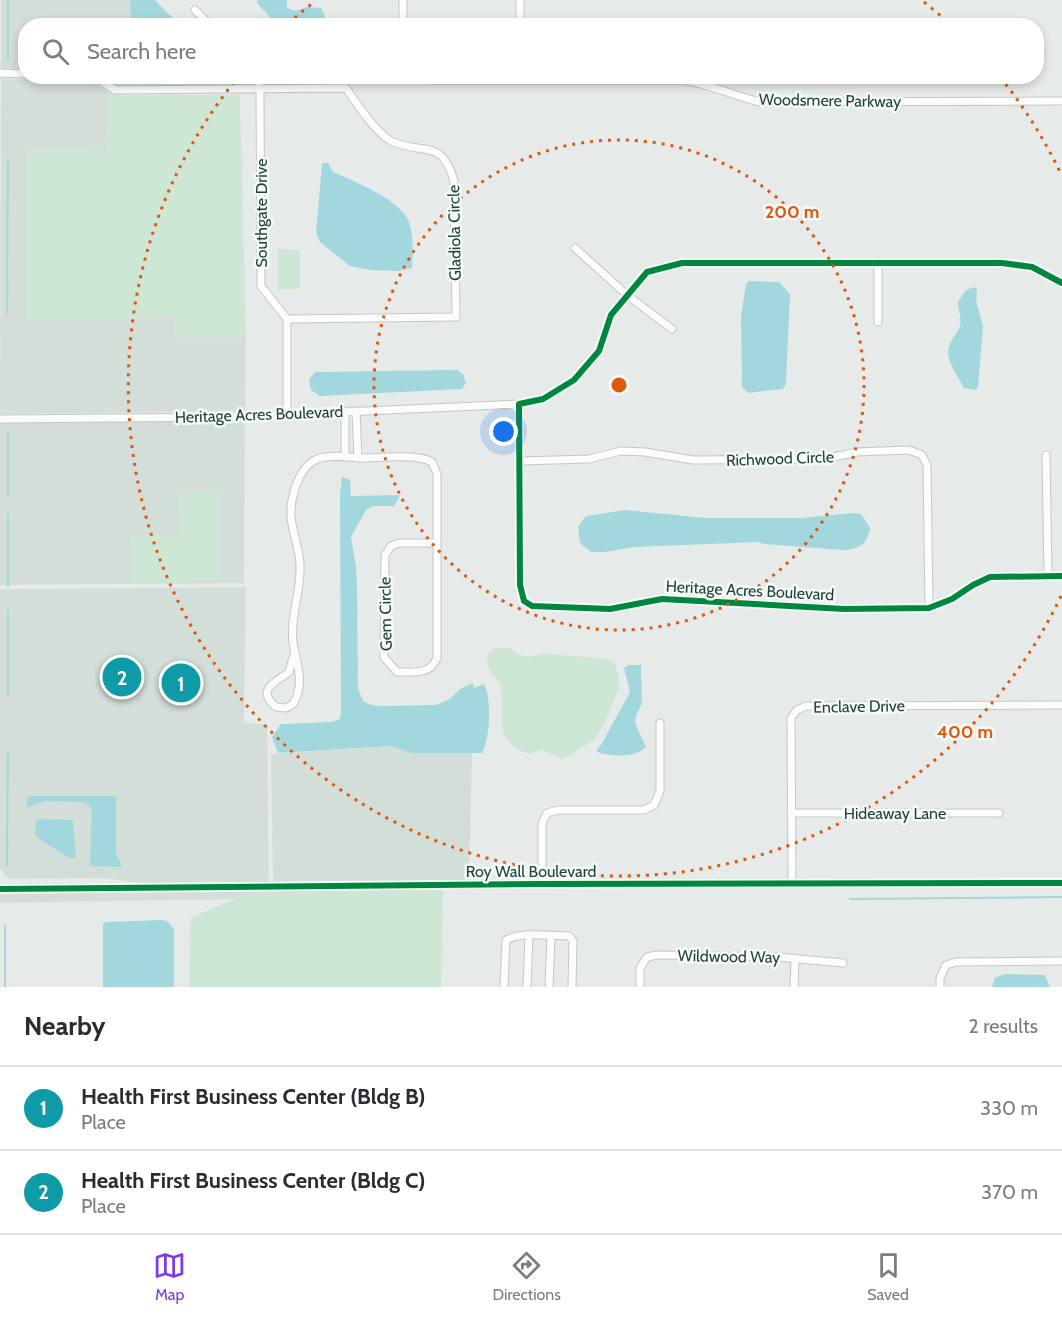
<!DOCTYPE html>
<html lang="en">
<head>
<meta charset="utf-8">
<style>
	body { margin:0; font-family:Cabin,sans-serif; background:#f2f2f3; color:#2b2b33 }
	.you { position:absolute; left:504px; top:432px; width:21px; height:21px; margin:-15px; border:4px solid #fff; border-radius:50%; background:#1a73e8; box-shadow:0 0 0 9px #1a73e833 }
	.badge { display:grid; place-items:center; width:39px; height:39px; border-radius:50%; background:#7c3aed; color:#fff; font-size:20px; font-weight:700 }
	.pin { position:absolute; translate:-50% -50%; border:3px solid #fff; box-shadow:0 2px 6px #0006 }
	.list { margin:0; padding:0; list-style:none }
	h2 { display:flex; justify-content:space-between; align-items:center; height:78px; margin:0; padding:0 24px; font-size:26px }
	h2 small { font-size:20px; font-weight:400; color:#7c7c81 }
	.list li { display:grid; grid-template-columns:39px 1fr auto; gap:18px; align-items:center; box-sizing:border-box; height:84px; padding:0 24px; border-top:2px solid #e1e1e2 }
	.list b { display:block; font-size:22px; white-space:nowrap }
	.list p { margin:0; font-size:20px; white-space:nowrap; color:#7c7c81 }
	.list em { font-size:20px; font-style:normal; color:#7c7c81 }
	.icon { flex:none; width:33px; height:33px; fill:none; stroke:currentColor; stroke-width:2; stroke-linecap:round; stroke-linejoin:round }
	.map { position:relative; flex:none; width:1062px; height:987px; overflow:hidden }
	.search { position:absolute; background:#fff; box-shadow:0 3px 9px #0003; left:18px; right:18px; top:18px; height:66px; display:flex; align-items:center; gap:15px; box-sizing:border-box; padding:0 21px; border-radius:24px; color:#7c7c81; font-size:22px }
	.sheet { height:246px; background:#fff }
	nav { display:flex; justify-content:space-around; align-items:center; box-sizing:border-box; height:84px; border-top:2px solid #e1e1e2; background:#fff; font-size:16px; color:#7c7c81 }
	nav a { display:grid; justify-items:center; gap:3px }
	nav .on { color:#7c3aed }
	.map>svg:first-child { display:block }
	.built { fill:#d3ded9 }
	.green { fill:#cee6d4 }
	.water { fill:#a2d7de }
	.lines { fill:none; stroke-linecap:round; stroke-linejoin:round }
	.stream { stroke:#a2d7de; stroke-width:2 }
	.minor-casing { stroke:#c3c8c6; stroke-width:9 }
	.tertiary-casing { stroke:#c3c8c6; stroke-width:10 }
	.minor { stroke:#fbfcfc; stroke-width:7 }
	.tertiary { stroke:#fbfcfc; stroke-width:8 }
	.cycleway-casing { stroke:#f4faf7; stroke-width:10 }
	.cycleway { stroke:#00873e; stroke-width:6 }
	.ring { fill:none; stroke:#de580e; stroke-width:3; stroke-dasharray:3 6 }
	.labels { text-anchor:middle; stroke-width:5; stroke-linejoin:round; paint-order:stroke }
	.street-label { font-size:16px; fill:#204238; stroke:#f4faf7 }
	.centre { fill:#de580e; stroke:#f4faf7; stroke-width:3 }
	.ring-label { font-size:18px; text-anchor:middle; font-weight:bold; fill:#de580e; stroke:#f4faf7; stroke-width:5; stroke-linejoin:round; paint-order:stroke }
</style>
</head>
<body>
<div class="map">
<svg width="1062" height="987" viewBox="0 0 1062 987">
	<rect width="100%" height="100%" fill="#e6ebe9"/>
	<!-- built -->
	<g class="built">
		<polygon points="1,0 130,0 131,25 26,26 25,69 1,68"/>
		<polygon points="1,78 97,84 108,92 106,150 26,149 175,318 175,333 180,338 246,337 245,411 0,414"/>
		<polygon points="245,421 244,583 0,585 0,423"/>
		<polygon points="246,587 244,723 267,724 269,882 145,883 101,878 13,879 6,877 0,869 0,589"/>
		<polygon points="391,746 411,753 472,753 469,880 273,881 271,754"/>
		<polygon points="255,891 236,899 0,903 0,894"/>
	</g>
	<!-- green -->
	<g class="green">
		<polygon points="128,76 226,77 232,85 114,85"/>
		<polygon points="108,92 128,95 240,95 246,337 180,338 175,333 175,318 25,320 26,149 106,150"/>
		<polygon points="278,249 300,250 300,289 278,289"/>
		<polygon points="219,490 220,582 131,584 131,537 179,536 178,491"/>
		<path d="M493,648H509L519,655L531,657L543,654L589,657L606,659L614,663L619,675V688L605,722L596,737L588,744L562,760L542,750L529,754C499,742 502,733 502,703C502,697 502,690 500,685C494,672 487,672 487,656Z"/>
		<polygon points="443,889 441,987 189,987 191,917 255,891"/>
	</g>
	<!-- water -->
	<g class="water">
		<polygon points="130,0 155,0 179,25 131,25"/>
		<polygon points="258,0 287,0 287,8 295,11 307,7 321,8 325,16 324,25 277,25 257,3"/>
		<path d="M324,163H328L333,172C353,181 399,199 408,220C414,234 413,254 412,268L398,271L370,270L350,266L320,242L316,232L322,164Z"/>
		<polygon points="749,281 779,282 790,294 786,381 785,386 782,389 748,393 742,387 741,317 746,284"/>
		<path d="M974,287L977,289L976,300L983,326L978,387L976,390L964,388C959,377 949,365 948,353C948,342 957,335 960,326C962,319 958,310 958,302L966,290Z"/>
		<polygon points="457,370 463,374 466,383 462,389 320,396 311,390 309,380 315,372"/>
		<path d="M342,477L350,480L351,496L400,495L394,506H373L366,510L351,537L356,566L357,587L358,688L363,701L371,705L380,706L436,705L450,699L460,689L473,683L474,688L484,684C492,698 490,739 482,753H411L391,746L278,753L272,737L281,724L332,722L340,719L341,712L340,495Z"/>
		<path d="M625,510L705,518H802L852,513L861,514L870,528C867,545 859,549 843,550L764,544L758,542L635,547L605,552H591L580,543L578,527L586,516Z"/>
		<path d="M629,665H641L642,703L636,716L635,723L646,747C634,758 612,757 597,752V749L601,745L630,692L624,668Z"/>
		<polygon points="28,796 116,796 116,852 122,867 90,866 92,809 85,802 45,801 27,808"/>
		<polygon points="37,819 73,820 76,858 69,858 36,837 35,830"/>
		<polygon points="163,920 167,921 174,929 174,987 103,987 103,924 106,922"/>
		<polygon points="1004,974 1045,975 1050,987 992,987 995,978"/>
	</g>
	<g class="lines">
		<!-- stream -->
		<g class="stream">
			<polyline points="8,0 8,60"/>
			<polyline points="7,313 8,159"/>
			<polyline points="8,431 8,495"/>
			<polyline points="8,515 8,586"/>
			<polyline points="8,611 8,695"/>
			<polyline points="7,865 8,751"/>
			<polyline points="850,899 1062,897"/>
			<polyline points="5,926 5,987"/>
		</g>
		<!-- minor casing -->
		<g class="minor-casing">
			<g id="minor">
				<polyline points="403,0 403,26"/>
				<polyline points="520,0 520,26"/>
				<polyline points="195,10 211,26"/>
				<polyline points="0,73 26,74"/>
				<path d="M61,76L98,79L115,90L346,88C356,103 377,135 393,142C424,155 442,138 454,181L456,317L287,319"/>
				<polyline points="258,76 260,89 261,286 287,319 287,413"/>
				<path d="M422,76L427,80H684C710,85 734,95 759,102L1062,101"/>
				<polyline points="575,248 627,295 672,329"/>
				<polyline points="878,262 878,322"/>
				<polyline points="1062,283 1032,267 1002,263 682,263 647,272 611,315 599,351 574,380 543,399 519,404 520,585 524,601 532,606 610,609 662,599 844,609 929,608 952,599 973,585 990,577 1062,576"/>
				<polyline points="356,411 358,458"/>
				<polyline points="0,419 234,417 519,404"/>
				<polyline points="1046,455 1048,576"/>
				<polyline points="345,457 345,411"/>
				<polyline points="521,461 589,459 621,451 645,452 693,460 824,459 857,452 909,450 922,455 927,465 929,608"/>
				<path d="M399,543H437V658C430,675 414,672 397,672L384,657L385,555L391,546Z"/>
				<path d="M295,651L289,672C276,682 255,689 276,707L286,708L293,704C306,683 296,664 293,642C290,616 301,592 300,566C300,549 292,533 291,516C290,499 298,469 315,460C326,454 347,457 360,458C379,458 416,453 432,462L437,474V543"/>
				<polyline points="791,813 999,813"/>
				<polyline points="542,884 542,824 547,813 558,810 644,810 654,805 660,791 660,723"/>
				<polyline points="792,884 791,718 797,710 806,706 1062,705"/>
				<path d="M504,987L506,940C523,931 549,936 569,936L573,941L572,987"/>
				<polyline points="527,987 529,936"/>
				<polyline points="549,987 551,936"/>
				<polyline points="640,987 640,968 647,957 658,955 778,957 843,963"/>
				<polyline points="794,987 795,958"/>
				<polyline points="940,987 940,978 946,965 956,962 1062,961"/>
			</g>
		</g>
		<!-- tertiary casing -->
		<g class="tertiary-casing">
			<polyline id="tertiary" points="0,889 542,884 1062,883"/>
		</g>
		<!-- minor -->
		<use href="#minor" class="minor"/>
		<!-- tertiary -->
		<use href="#tertiary" class="tertiary"/>
		<!-- cycleway casing -->
		<g class="cycleway-casing">
			<g id="cycleway">
				<polyline points="1062,283 1032,267 1002,263 682,263 647,272 611,315 599,351 574,380 543,399 519,404 520,585 524,601 532,606 610,609 662,599 844,609 929,608 952,599 973,585 990,577 1062,576"/>
				<polyline points="0,889 542,884 1062,883"/>
			</g>
		</g>
		<!-- cycleway -->
		<use href="#cycleway" class="cycleway"/>
	</g>
	<!-- distance rings -->
	<g class="ring">
		<circle cx="619" cy="385" r="245"/>
		<path d="M1061 596A490 490 0 1 1 238 77M288 24A490 490 0 0 1 314 2M924 2A490 490 0 0 1 950 24M1000 77A490 490 0 0 1 1061 174"/>
	</g>
	<g class="labels">
		<!-- street labels -->
		<g class="street-label">
			<text transform="translate(830 100) rotate(1)" y="6">Woodsmere Parkway</text>
			<text transform="translate(261 213) rotate(-90)" y="6">Southgate Drive</text>
			<text transform="translate(454 233) rotate(-91)" y="6">Gladiola Circle</text>
			<text transform="translate(259 414) rotate(-2)" y="6">Heritage Acres Boulevard</text>
			<text transform="translate(780 458) rotate(-2)" y="6">Richwood Circle</text>
			<text transform="translate(750 590) rotate(3)" y="6">Heritage Acres Boulevard</text>
			<text transform="translate(385 614) rotate(-91)" y="6">Gem Circle</text>
			<text transform="translate(859 706) rotate(-1)" y="6">Enclave Drive</text>
			<text x="895" y="819">Hideaway Lane</text>
			<text x="531" y="877">Roy Wall Boulevard</text>
			<text transform="translate(729 956) rotate(1)" y="6">Wildwood Way</text>
		</g>
	</g>
	<circle cx="619" cy="385" r="9" class="centre"/>
	<g class="ring-label">
		<text x="792" y="218">200 m</text>
		<text x="965" y="738">400 m</text>
	</g>
</svg>
<div class="you"></div>
<div class="pin badge" style="left:181px;top:683px;background:#0f9aa8">1</div>
<div class="pin badge" style="left:122px;top:677px;background:#0f9aa8">2</div>
<div class="search"><svg class="icon" aria-label="search" viewBox="0 0 24 24"><circle cx="10" cy="10" r="6"/><path d="M15 15l6 6"/></svg>Search here</div>
</div>
<section class="sheet">
<h2>Nearby<small>2 results</small></h2>
<ul class="list">
<li><span class="badge" style="background:#0f9aa8">1</span><div><b>Health First Business Center (Bldg B)</b><p>Place</p></div><em>330 m</em></li>
<li><span class="badge" style="background:#0f9aa8">2</span><div><b>Health First Business Center (Bldg C)</b><p>Place</p></div><em>370 m</em></li>
</ul>
</section>
<nav>
<a class="on"><svg class="icon" aria-label="map" viewBox="0 0 24 24"><path d="M3 6l6-2 6 2 6-2v14l-6 2-6-2-6 2zM9 4v14M15 6v14"/></svg>Map</a>
<a><svg class="icon" aria-label="directions" viewBox="0 0 24 24"><path d="M12 3l9 9-9 9-9-9zM9 14v-3h6M13 9l2 2-2 2"/></svg>Directions</a>
<a><svg class="icon" aria-label="saved" viewBox="0 0 24 24"><path d="M7 4h10v16l-5-4-5 4z"/></svg>Saved</a>
</nav>
</body>
</html>
